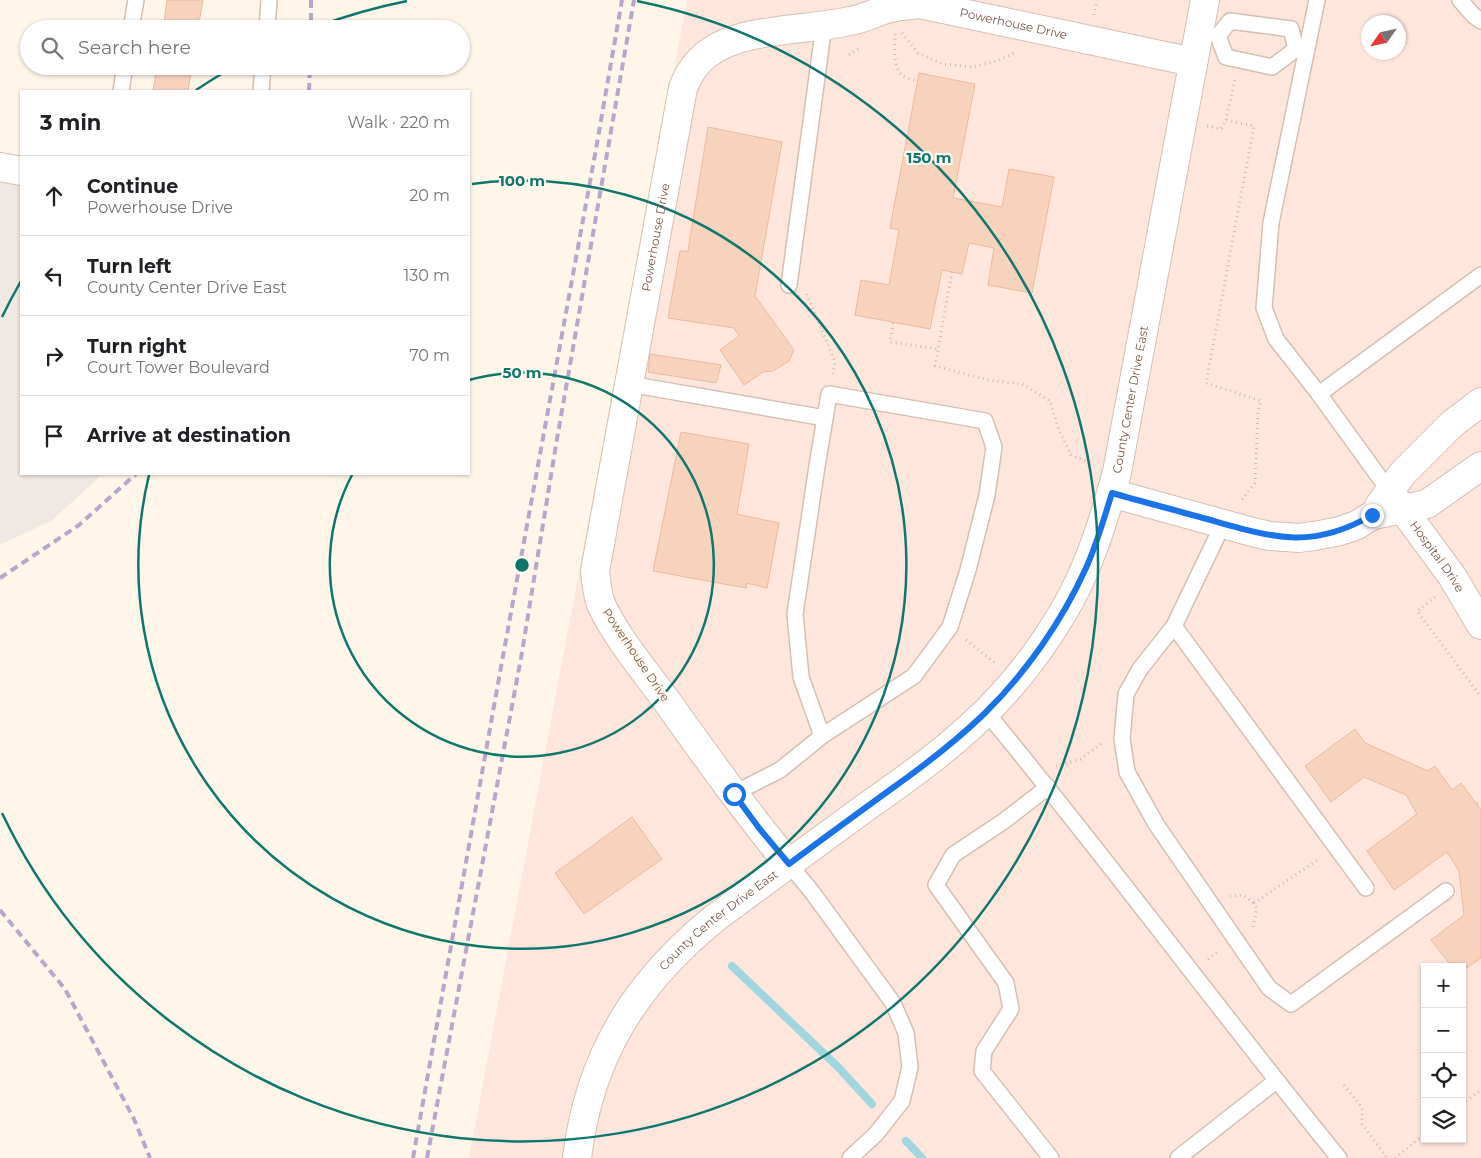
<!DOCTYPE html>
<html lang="en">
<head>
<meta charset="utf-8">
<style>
	body { margin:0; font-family:Montserrat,sans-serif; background:#f6f6f6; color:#202124 }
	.controls { position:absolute; right:15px; bottom:15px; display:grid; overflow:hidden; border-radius:0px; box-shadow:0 1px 4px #0004 }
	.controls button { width:45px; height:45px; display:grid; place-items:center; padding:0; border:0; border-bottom:1px solid #e0e0e0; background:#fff; color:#202124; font:25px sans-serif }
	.compass { position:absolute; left:1361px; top:15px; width:45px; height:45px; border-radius:50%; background:#fff; box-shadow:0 1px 4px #0004; rotate:236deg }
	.stop { position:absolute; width:15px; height:15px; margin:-11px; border:4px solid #1a73e8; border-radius:50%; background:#fff }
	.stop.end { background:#1a73e8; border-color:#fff; box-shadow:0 1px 5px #0008 }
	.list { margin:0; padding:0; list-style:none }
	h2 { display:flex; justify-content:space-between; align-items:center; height:65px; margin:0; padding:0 20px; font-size:21px }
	h2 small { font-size:16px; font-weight:400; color:#757577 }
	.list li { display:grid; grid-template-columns:32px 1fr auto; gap:15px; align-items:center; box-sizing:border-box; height:80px; padding:0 20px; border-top:1px solid #e0e0e0 }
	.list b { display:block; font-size:19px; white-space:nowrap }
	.list p { margin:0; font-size:16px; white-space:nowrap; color:#757577 }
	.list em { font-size:16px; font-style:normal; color:#757577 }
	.icon { flex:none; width:28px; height:28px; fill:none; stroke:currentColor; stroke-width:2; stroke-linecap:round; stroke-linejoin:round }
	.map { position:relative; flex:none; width:1481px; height:1158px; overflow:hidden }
	.search { position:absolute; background:#fff; box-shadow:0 1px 4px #0004; left:20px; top:20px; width:450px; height:55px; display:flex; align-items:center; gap:12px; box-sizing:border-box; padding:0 18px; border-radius:28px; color:#757577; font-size:19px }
	.panel { position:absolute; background:#fff; box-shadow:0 1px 4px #0004; left:20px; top:90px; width:450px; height:385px; border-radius:0px }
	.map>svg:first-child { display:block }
	.commercial { fill:#ffe6dd; fill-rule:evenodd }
	.industrial { fill:#f0e8e2 }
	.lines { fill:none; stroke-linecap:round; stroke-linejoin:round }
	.stream { stroke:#9fd6df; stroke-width:8 }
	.building { fill:#f7d3be; stroke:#ecb99c }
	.lane-casing { stroke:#d5bfb0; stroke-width:18 }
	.street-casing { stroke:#d5bfb0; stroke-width:30 }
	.path { stroke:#ddb69f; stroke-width:3; stroke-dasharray:1 4; stroke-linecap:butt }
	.lane { stroke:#fff; stroke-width:15 }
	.street { stroke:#fff; stroke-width:28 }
	.rail { stroke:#b9a4cc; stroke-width:4; stroke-dasharray:8 5; stroke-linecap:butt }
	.route { stroke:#1a73e8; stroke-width:6 }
	.ring { fill:none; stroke:#0f766e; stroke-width:2.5 }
	.labels { text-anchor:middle; stroke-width:4.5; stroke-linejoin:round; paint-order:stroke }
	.street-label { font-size:12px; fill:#7d5a49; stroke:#fffaf2 }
	.centre { fill:#0f766e; stroke:#fffaf2; stroke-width:2.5 }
	.ring-label { font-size:15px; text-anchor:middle; font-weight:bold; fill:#0f766e; stroke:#fffaf2; stroke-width:4.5; stroke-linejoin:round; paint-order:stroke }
</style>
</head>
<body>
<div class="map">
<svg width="1481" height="1158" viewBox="0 0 1481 1158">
	<rect width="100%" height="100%" fill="#fff6e9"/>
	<!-- commercial -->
	<path class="commercial" d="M687,0H1481V1158H469L570,619ZM1368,22H1398V52H1368ZM1425,967H1462V1139H1425Z"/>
	<!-- industrial -->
	<polygon class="industrial" points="0,152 21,156 21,474 103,474 51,521 0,545"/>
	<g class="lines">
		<!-- stream -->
		<g class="stream">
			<polyline points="732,966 837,1066 872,1104"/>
			<polyline points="906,1141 922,1158"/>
		</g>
	</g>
	<!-- building -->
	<g class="building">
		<polygon points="167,0 203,0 198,29 163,29"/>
		<polygon points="157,66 192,66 188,91 153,91"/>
		<polygon points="919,73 975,84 953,198 1002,207 1009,169 1054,177 1032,293 988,285 994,248 969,243 962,274 942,270 930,329 855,315 861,280 889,285 899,230 890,228"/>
		<polygon points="708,127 782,142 755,296 794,350 789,361 773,371 763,372 744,385 720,350 739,336 734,328 668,318 680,251 688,251"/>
		<polygon points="650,354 721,365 716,383 648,372"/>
		<polygon points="681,432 749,444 737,514 779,523 767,588 747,583 746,588 653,571"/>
		<polygon points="1355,729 1365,743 1428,771 1435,766 1452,790 1461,783 1481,810 1481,958 1462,971 1462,967 1452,967 1431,940 1464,915 1459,871 1447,852 1394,890 1367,851 1417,814 1406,795 1364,777 1331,802 1305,766"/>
		<polygon points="632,817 662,859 584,914 555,873"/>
	</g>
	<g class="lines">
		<!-- lane casing -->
		<g class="lane-casing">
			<g id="lane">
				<polyline points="1317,0 1271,223 1264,308 1276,339 1319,394 1390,492"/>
				<polyline points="1460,0 1473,15 1481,21"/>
				<polyline points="131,29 136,0"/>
				<polyline points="267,29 269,0"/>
				<polyline points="1218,36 1230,21 1291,29 1296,49"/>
				<polyline points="1218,36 1226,57 1272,67 1296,49"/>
				<polyline points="121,91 125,66"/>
				<polyline points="261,91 263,66"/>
				<polyline points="789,285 824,25"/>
				<polyline points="629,384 825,418"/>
				<polyline points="1319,394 1481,275"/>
				<polyline points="1223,524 1174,626 1140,669 1126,694 1122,739 1127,772 1156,824 1269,988 1291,1004 1446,891"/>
				<polyline points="1174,626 1366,888"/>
				<path d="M986,712C1107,858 1219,1011 1339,1158"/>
				<polyline points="1048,787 1004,821 953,855 936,885 1006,983 1011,1009 984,1051 982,1071 1051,1158"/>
				<polyline points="733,794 780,770 822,736 914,676 950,627 968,570 987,495 994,447 985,421 829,394 817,466 795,614 801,677 822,736"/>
				<polyline points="789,864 812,892 893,1003 906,1033 910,1067 902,1101 876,1134 850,1158"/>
				<polyline points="1178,1158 1276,1081"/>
			</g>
		</g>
		<!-- street casing -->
		<g class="street-casing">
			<g id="street">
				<polyline points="0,167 21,171"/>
				<path id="s1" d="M1390,492L1452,576L1481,625"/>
				<polyline points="1111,493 1256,533 1270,536 1299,538 1314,536 1340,531 1357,525 1373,515 1427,504 1481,466"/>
				<polyline points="1379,506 1403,473 1452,424 1481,402"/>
				<path id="s2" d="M789,864C744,810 704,753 663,696C643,669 615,635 601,604C597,593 596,582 595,571L683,88C688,75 695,63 707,54C742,27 807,31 850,21C863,19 874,13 886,9C897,6 908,5 920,4L1193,62"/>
				<path id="s3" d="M577,1158C589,1056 636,982 715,918C764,882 813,846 862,810C899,784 936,758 970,727C1007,694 1040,652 1065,609C1090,566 1104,519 1117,472L1205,0"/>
			</g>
		</g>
		<!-- path -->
		<g class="path">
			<polyline points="1094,15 1097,0"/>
			<polyline points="902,33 918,53 943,64 972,67 997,61 1016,52"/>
			<path d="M895,34C895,47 892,70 905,77C909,79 914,80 918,80"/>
			<polyline points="849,55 861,47"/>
			<polyline points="1226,120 1235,79"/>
			<polyline points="1207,126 1221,129 1226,120 1254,126 1206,383 1261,401 1258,412 1255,483 1240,502"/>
			<polyline points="952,272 935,366 988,380 1022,384 1050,401 1059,430 1071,455 1093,464"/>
			<polyline points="807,294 835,362 833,374"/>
			<polyline points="893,323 890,342 938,349"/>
			<polyline points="1435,597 1417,611 1481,697"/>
			<polyline points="966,640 995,663"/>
			<polyline points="1056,766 1081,759 1101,744"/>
			<polyline points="1477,804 1481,801"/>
			<polyline points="1230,896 1243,895 1254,903"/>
			<polyline points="1253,927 1257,909 1254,903 1319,859"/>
			<polyline points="1208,959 1219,951"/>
			<polyline points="1344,1085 1362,1108 1362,1124 1387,1158"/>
			<polyline points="1462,1104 1481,1090"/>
			<polyline points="1395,1158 1425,1134"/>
		</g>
		<!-- lane -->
		<use href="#lane" class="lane"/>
		<!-- street -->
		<use href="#street" class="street"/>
		<!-- rail -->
		<g class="rail">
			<polyline points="311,0 311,29"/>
			<polyline points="309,91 310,66"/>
			<polyline points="0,578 79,525 136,474"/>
			<polyline points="0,910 65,989 134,1119 150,1158"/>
			<polyline points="413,1158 501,667 596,149 622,0"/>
			<polyline points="427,1158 521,658 557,439 634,0"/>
		</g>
	</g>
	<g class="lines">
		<!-- route -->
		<path class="route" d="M734,794L759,828L789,864C821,840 854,816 887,792C921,768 954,743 984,714C1026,673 1062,621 1086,568C1097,544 1104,518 1112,493C1143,502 1175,510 1207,519C1271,537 1311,551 1372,515"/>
	</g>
	<!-- distance rings -->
	<g class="ring">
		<path d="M469 380A192 192 0 1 1 352 475"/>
		<path d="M472 184A384 384 0 1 1 149 475"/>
		<path d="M2 317A576 576 0 0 1 21 281M196 90A576 576 0 0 1 230 69M316 27A576 576 0 0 1 407 1M637 1A576 576 0 1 1 2 813"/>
	</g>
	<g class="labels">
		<!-- street labels -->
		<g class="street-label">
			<text dy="4" stroke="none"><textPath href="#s2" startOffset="1204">Powerhouse Drive</textPath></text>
			<text dy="4" stroke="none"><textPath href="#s2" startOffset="694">Powerhouse Drive</textPath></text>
			<text dy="4" stroke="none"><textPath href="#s3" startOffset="976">County Center Drive East</textPath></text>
			<text dy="4" stroke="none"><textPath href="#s1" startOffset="80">Hospital Drive</textPath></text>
			<text transform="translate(636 655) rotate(56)" y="4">Powerhouse Drive</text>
			<text dy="4" stroke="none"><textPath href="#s3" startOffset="286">County Center Drive East</textPath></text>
		</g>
	</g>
	<circle cx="522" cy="565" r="8" class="centre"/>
	<g class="ring-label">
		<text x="929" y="163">150 m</text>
		<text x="522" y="186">100 m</text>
		<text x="522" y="378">50 m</text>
	</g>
</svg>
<div class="controls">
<button>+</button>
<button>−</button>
<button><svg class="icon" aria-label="locate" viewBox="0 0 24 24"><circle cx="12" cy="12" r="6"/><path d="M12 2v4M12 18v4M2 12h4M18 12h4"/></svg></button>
<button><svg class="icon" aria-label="layers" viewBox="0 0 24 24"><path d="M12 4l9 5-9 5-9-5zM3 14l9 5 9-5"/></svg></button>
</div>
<svg class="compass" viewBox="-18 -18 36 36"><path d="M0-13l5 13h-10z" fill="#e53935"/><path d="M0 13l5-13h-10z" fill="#757577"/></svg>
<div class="stop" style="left:734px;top:794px"></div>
<div class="stop end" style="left:1372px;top:515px"></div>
<div class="search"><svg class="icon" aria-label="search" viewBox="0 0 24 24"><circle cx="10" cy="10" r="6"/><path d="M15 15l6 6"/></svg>Search here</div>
<section class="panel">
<h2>3 min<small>Walk · 220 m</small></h2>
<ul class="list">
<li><svg class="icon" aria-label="ahead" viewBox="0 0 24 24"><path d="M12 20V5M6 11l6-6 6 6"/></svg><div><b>Continue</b><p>Powerhouse Drive</p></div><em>20 m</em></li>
<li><svg class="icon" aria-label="left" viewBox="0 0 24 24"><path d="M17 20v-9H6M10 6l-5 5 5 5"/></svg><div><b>Turn left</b><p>County Center Drive East</p></div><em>130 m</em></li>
<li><svg class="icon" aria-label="right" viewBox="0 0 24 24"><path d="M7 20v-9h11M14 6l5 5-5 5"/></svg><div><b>Turn right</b><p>Court Tower Boulevard</p></div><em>70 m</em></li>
<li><svg class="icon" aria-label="arrive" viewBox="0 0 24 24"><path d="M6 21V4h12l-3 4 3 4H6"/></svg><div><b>Arrive at destination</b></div></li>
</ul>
</section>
</div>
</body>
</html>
